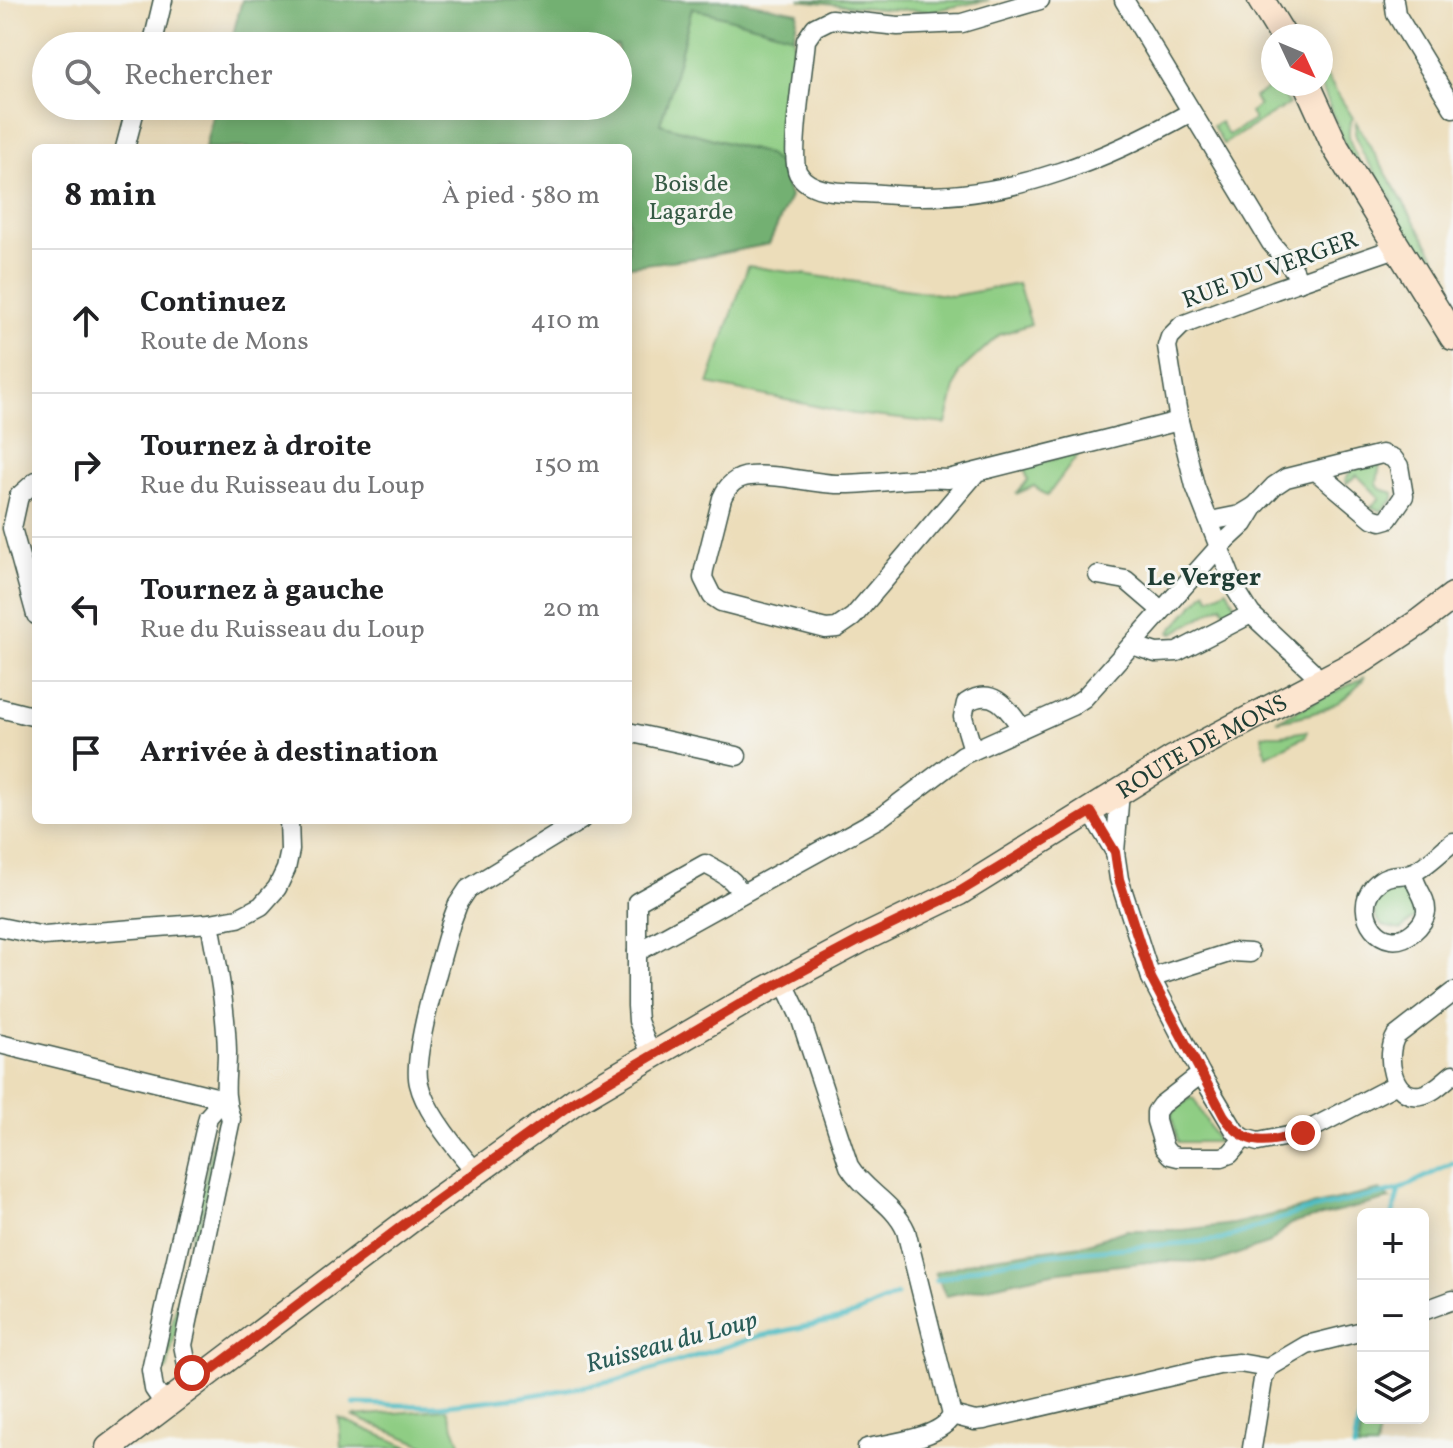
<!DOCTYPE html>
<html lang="fr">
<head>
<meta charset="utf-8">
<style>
	body { margin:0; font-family:Vollkorn,serif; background:#f6f6f6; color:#202124 }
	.controls { position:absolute; right:24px; bottom:24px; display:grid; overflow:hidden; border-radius:12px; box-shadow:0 4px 20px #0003 }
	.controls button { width:72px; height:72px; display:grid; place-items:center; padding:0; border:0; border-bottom:2px solid #e0e0e0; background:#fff; color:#202124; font:40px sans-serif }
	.compass { position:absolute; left:1261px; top:24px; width:72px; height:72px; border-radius:50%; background:#fff; box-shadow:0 4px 20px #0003; rotate:134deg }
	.stop { position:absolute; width:24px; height:24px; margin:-18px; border:6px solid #c8321e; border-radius:50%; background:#fff }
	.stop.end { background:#c8321e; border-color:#fff; box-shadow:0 2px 8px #0008 }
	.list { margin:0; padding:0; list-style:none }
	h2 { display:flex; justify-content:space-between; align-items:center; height:104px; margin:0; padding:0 32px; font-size:34px }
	h2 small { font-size:26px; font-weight:400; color:#757577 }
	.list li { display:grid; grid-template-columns:52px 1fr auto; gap:24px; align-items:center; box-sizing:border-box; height:144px; padding:0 32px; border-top:2px solid #e0e0e0 }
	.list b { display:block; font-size:30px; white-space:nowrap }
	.list p { margin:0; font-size:26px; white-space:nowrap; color:#757577 }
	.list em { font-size:26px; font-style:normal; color:#757577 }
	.icon { flex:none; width:44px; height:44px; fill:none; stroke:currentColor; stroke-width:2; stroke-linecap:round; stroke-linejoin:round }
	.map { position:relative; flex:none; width:1453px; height:1448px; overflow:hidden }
	.search { position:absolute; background:#fff; box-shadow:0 4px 20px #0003; left:32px; top:32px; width:600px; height:88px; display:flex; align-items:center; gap:20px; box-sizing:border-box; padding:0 28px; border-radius:44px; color:#757577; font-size:30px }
	.panel { position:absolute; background:#fff; box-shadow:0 4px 20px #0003; left:32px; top:144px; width:600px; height:680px; border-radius:12px }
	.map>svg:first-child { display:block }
	.green { fill:#8fcd84; stroke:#57855c; stroke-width:2 }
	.forest { fill:#73b072; stroke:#497653; stroke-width:2 }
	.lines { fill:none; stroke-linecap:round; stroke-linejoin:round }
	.stream { stroke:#4dbcc3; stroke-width:5 }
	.street-casing { stroke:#3e5548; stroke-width:21 }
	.secondary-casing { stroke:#3e5548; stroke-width:29 }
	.street { stroke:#fff; stroke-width:18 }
	.secondary { stroke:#fce5cf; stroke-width:26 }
	.route { stroke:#c8321e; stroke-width:10 }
	.labels { text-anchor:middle; stroke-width:6; stroke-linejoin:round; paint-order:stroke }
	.park-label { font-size:24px; fill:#355a44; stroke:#f6f6f2 }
	.street-label { font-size:24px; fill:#1f3d34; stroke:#f6f6f2 }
	.neighbourhood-label { font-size:26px; font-weight:bold; fill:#1f3d34; stroke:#f6f6f2 }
	.water-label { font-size:26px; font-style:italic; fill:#2a5d58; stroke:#f6f6f2 }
</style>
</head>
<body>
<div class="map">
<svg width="1453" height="1448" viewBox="0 0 1453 1448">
	<rect width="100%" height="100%" fill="#f6f6f2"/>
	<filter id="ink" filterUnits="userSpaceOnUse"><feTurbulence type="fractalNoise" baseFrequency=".0125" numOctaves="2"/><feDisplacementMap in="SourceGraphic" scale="16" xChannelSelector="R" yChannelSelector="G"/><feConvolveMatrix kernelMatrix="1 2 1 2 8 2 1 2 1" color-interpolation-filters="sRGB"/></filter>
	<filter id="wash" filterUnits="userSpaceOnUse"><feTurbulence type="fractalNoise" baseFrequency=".006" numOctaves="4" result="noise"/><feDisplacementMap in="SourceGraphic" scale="32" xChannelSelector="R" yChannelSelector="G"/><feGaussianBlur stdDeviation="1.8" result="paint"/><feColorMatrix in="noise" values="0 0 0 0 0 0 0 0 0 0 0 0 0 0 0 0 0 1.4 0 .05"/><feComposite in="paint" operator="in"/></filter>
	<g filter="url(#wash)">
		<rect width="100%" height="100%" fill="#ecddba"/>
		<!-- green -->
		<g class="green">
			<polygon points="799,0 989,0 930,11 879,9"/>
			<polygon points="692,8 794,36 785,144 780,165 767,154 659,124 670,93"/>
			<path d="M1321,67L1353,118C1335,144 1380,185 1388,209L1350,157L1321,84Z"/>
			<polygon points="1275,84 1277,84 1289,104 1223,144 1213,126 1220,122 1228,135 1254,120 1250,112 1259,106 1254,97"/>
			<polygon points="1356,122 1436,258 1428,270 1418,257 1420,255 1407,239 1391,198 1362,152 1355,133"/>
			<polygon points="748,266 952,296 1018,284 1031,324 999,335 959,372 946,424 854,414 708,384"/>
			<polygon points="1080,452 1047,496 1034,486 1016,494 1028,480 1024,467"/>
			<polygon points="1380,463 1377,484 1380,489 1394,493 1394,499 1381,511 1371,507 1380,498 1357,475 1347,483 1345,480 1352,469"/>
			<polygon points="1227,589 1238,611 1227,618 1222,605 1172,634 1170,632 1206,591 1210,598"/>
			<path d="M1365,677C1342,709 1312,715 1276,721Z"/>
			<polygon points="1307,731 1306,736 1266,756 1262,735 1282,735"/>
			<path d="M1391,883C1408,888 1417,897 1417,915L1401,930L1382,926L1375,916L1374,903Z"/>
			<polygon points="1190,1098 1194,1099 1218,1142 1178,1142 1171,1114"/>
			<polygon points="221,1117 224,1121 167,1370 164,1371 162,1368 218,1119"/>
			<polygon points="447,1409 462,1448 431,1448 352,1416"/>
			<polygon points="339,1418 411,1448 341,1448"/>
			<polygon points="1363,1418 1381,1418 1376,1448 1358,1448"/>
		</g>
		<!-- forest -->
		<g class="forest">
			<polygon points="242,0 735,0 798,12 794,36 692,8 670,93 660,124 767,154 780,165 790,197 769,244 703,257 628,266 628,148 205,148 215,106 618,106 618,46 230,46"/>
			<polygon points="1380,1190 1390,1199 1290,1224 1270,1243 1215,1262 1159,1261 1111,1266 1052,1273 946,1296 935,1273 986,1258 1082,1245 1126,1230 1183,1230 1233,1224"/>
		</g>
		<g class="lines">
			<!-- stream -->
			<g class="stream">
				<polyline points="1393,1214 1399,1190"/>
				<polyline points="936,1281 986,1265 1051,1254 1221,1240 1303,1211 1399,1190 1453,1163"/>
				<polyline points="354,1404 437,1406 521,1397 616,1381 760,1336 846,1318 897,1295"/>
				<polyline points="1354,1448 1363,1393"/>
			</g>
		</g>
	</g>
	<g filter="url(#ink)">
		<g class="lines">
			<!-- street casing -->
			<g class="street-casing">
				<g id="street">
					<path d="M1040,0L962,23L898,26L831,19L815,27L806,40C804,65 789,157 798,173C810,194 844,192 865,193C884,194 902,196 920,196C1016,197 1109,158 1191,112"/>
					<polyline points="1124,0 1271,243 1294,270 1299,282"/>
					<polyline points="1394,0 1396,14 1453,108"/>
					<polyline points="152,46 163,0"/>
					<polyline points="125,148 136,106"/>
					<path d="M976,473L853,617L837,628L826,629L721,602L712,596L703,578L704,570L722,498C727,486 736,477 750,476C774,473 810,483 836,484C873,485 910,476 948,479L1179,421"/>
					<polyline points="36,481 19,496 12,528 36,615"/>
					<polyline points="1210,521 1240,515 1255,506"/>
					<polyline points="1098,575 1126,580 1161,610"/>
					<polyline points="1132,645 1156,653 1177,652 1251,614"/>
					<polyline points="1319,684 1311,670 1251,614 1236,590 1195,486 1179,421 1167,346 1170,337 1182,325 1275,290 1396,248"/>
					<polyline points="0,708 36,717"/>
					<polyline points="628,732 737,756"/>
					<path d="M973,750L963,717L966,703C992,686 1006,706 1021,727"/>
					<polyline points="1120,792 1115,852 1119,879 1151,978 1201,1074 1235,1131 1244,1138 1258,1142 1303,1133 1397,1084"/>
					<polyline points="1091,812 1115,852"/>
					<path d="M1413,872C1414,888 1427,896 1426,912C1425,920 1419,927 1413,932C1383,957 1350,913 1374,886C1388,871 1398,878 1414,872C1427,866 1441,851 1453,842"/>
					<polyline points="0,927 44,936 210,923 238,918 261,906 277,888 286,869 290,850 289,820"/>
					<polyline points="637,952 881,817 963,755 1072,706 1084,698 1218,548 1244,524 1255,506 1274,486 1286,478 1382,454 1393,458 1399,466 1404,496 1388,519 1381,521 1372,518 1316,471"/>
					<polyline points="1151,978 1232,952 1250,953"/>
					<path d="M783,981L800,1017L849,1166C864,1191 894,1203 906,1231L952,1415"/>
					<path d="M1453,992L1396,1036C1385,1054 1391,1100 1421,1095C1433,1093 1443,1082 1453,1074"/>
					<polyline points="0,1044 224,1099"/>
					<path d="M651,1055L638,1021L637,1006V902L705,864C720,872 734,878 741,894"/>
					<polyline points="1201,1074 1161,1105 1156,1112 1156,1121 1164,1148 1170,1155 1178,1157 1222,1157 1230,1154 1244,1138"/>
					<path d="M475,1171C457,1150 425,1111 419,1084C411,1055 442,957 451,923L458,904L468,889L581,820"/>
					<polyline points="1423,1311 1453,1300"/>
					<path d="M198,1380L187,1365L183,1345L231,1119C222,1094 227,1078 227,1052C226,1009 218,966 210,923"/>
					<polyline points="165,1405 154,1389 151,1370 208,1117 224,1099"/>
					<path d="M867,1448C891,1443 942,1438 952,1415L975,1421L984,1420L1219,1365L1239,1363L1268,1368L1307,1345L1363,1331"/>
					<polyline points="1252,1448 1263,1380 1268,1368"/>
				</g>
			</g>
			<!-- secondary casing -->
			<g class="secondary-casing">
				<g id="secondary">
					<polyline points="1261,0 1283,36"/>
					<polyline points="1307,84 1336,148 1453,337"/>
					<path id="s1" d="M109,1448L418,1214L575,1101L742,1003L862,939L959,892L1173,759L1364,659L1418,623L1453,596"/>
				</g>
			</g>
			<!-- street -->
			<use href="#street" class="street"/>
			<!-- secondary -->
			<use href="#secondary" class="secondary"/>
		</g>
	</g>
	<g class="lines" filter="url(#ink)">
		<!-- route -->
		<path class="route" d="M192,1373L198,1380L418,1214L575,1101L742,1003L862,939L959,892L1091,812L1115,852L1119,879L1151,978L1224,1116C1248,1150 1267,1142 1303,1133"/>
	</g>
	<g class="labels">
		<!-- park labels -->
		<g class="park-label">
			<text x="691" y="191">Bois de<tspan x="691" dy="28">Lagarde</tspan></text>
		</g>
		<!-- street labels -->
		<g class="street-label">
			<text transform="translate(1270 269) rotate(-20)" y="8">RUE DU VERGER</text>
			<text dy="8" stroke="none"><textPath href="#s1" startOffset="1302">ROUTE DE MONS</textPath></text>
		</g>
		<!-- neighbourhood labels -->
		<g class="neighbourhood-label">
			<text x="1204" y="585">Le Verger</text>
		</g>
		<!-- water labels -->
		<g class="water-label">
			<text transform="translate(671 1341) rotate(-15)" y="9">Ruisseau du Loup</text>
		</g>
	</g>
</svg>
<div class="controls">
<button>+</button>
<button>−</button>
<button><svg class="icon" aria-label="layers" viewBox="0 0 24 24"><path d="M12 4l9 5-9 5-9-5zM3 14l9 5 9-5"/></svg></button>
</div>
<svg class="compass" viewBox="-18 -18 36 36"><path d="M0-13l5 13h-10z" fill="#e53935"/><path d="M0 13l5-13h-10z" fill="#757577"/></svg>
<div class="stop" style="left:192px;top:1373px"></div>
<div class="stop end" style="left:1303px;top:1133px"></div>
<div class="search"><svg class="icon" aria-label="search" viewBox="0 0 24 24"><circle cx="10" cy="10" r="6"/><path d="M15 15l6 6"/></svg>Rechercher</div>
<section class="panel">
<h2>8 min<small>À pied · 580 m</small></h2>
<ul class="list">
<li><svg class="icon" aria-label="ahead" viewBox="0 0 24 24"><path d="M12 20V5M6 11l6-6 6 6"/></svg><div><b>Continuez</b><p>Route de Mons</p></div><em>410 m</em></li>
<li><svg class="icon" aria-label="right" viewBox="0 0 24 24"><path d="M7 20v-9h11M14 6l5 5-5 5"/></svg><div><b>Tournez à droite</b><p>Rue du Ruisseau du Loup</p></div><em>150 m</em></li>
<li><svg class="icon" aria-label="left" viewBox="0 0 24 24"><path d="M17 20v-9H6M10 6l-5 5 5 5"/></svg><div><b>Tournez à gauche</b><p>Rue du Ruisseau du Loup</p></div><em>20 m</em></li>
<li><svg class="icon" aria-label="arrive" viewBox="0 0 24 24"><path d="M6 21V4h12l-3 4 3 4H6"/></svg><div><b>Arrivée à destination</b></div></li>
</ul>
</section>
</div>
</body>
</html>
